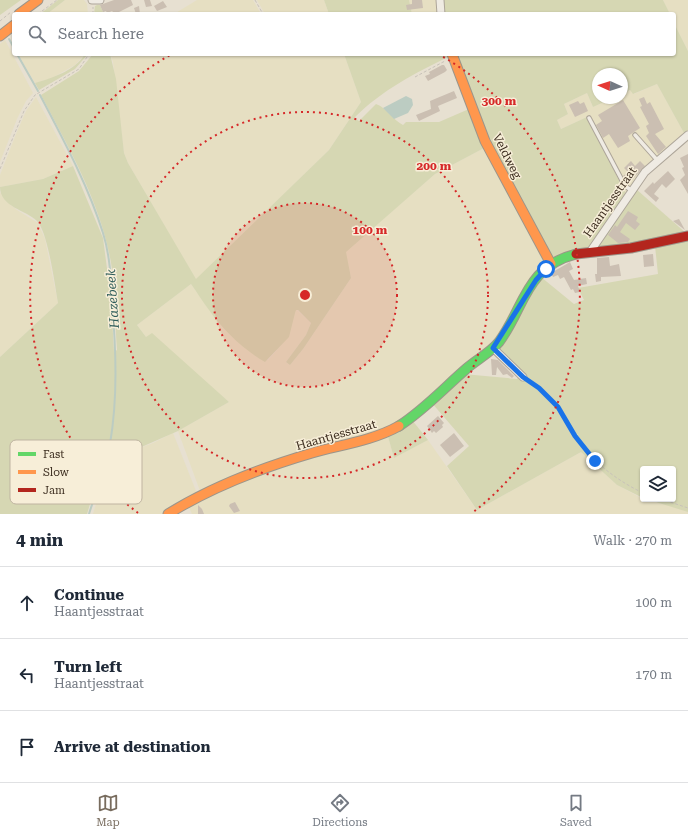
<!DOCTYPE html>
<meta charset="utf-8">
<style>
:root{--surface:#fff;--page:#f2f2f3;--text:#1f2937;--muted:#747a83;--line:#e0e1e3;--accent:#786c5e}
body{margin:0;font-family:"Roboto Serif",serif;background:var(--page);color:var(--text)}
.controls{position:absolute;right:12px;bottom:12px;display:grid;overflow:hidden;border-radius:4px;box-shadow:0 1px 3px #0004}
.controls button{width:36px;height:36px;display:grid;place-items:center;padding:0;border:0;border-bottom:1px solid var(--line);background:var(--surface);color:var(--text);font:20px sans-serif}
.compass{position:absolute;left:592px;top:68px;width:36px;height:36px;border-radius:50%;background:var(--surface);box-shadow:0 1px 3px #0004;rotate:273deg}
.stop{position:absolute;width:12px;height:12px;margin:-9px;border:3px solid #1a73e8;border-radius:50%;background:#fff}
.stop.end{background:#1a73e8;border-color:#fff;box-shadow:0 1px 4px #0008}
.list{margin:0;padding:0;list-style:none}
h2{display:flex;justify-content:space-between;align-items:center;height:52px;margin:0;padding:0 16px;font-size:17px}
h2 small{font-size:13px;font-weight:400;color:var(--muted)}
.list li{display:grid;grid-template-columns:26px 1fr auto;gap:12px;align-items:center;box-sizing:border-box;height:72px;padding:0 16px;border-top:1px solid var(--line)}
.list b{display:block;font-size:15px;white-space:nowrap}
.list p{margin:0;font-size:13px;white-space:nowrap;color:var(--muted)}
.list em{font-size:13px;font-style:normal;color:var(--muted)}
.icon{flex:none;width:22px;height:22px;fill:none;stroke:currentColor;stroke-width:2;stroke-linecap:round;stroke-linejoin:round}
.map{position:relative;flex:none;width:688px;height:514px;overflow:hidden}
.search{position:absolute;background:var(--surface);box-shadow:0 1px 3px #0004;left:12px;right:12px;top:12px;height:44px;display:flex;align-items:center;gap:10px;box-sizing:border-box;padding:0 14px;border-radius:4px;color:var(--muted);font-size:15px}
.sheet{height:268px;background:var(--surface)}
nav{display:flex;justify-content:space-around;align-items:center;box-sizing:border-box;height:56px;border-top:1px solid var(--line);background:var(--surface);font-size:11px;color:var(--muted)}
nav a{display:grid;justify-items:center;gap:2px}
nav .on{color:var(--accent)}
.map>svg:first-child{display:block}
.farmland{fill:#e6dfc2}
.green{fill:#d6d7b3}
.water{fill:#bcccc2}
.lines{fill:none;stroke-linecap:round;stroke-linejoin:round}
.stream{stroke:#bcccc2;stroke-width:2}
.building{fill:#cbbfb2}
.lane-casing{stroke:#ada599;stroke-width:5.5}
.street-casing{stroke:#ada599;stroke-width:9}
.fast-casing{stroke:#9c958a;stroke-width:11}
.slow-casing{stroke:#9c958a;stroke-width:11}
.jam-casing{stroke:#9c958a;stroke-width:11}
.path{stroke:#c8c2b9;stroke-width:1;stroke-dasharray:3 2;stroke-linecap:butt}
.lane{stroke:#efebe3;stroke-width:3.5}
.street{stroke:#efebe3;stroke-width:7}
.fast{stroke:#63d668;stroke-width:9}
.slow{stroke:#ff974d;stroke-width:9}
.jam{stroke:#b3261e;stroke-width:9}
.route{stroke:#1a73e8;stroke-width:5}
.ring{fill:none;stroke:#d62828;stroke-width:2;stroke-dasharray:2 4}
.labels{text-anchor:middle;stroke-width:3;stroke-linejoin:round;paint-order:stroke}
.street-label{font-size:12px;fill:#3d2e20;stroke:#f7eed8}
.water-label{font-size:13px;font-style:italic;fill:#2f5d5a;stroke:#f7eed8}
.key{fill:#f7eed8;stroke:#bfb4a1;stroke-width:1}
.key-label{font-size:11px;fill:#3d2e20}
.centre{fill:#d62828;stroke:#f7eed8;stroke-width:2}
.ring-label{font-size:12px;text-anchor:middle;font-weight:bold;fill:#d62828;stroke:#f7eed8;stroke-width:3;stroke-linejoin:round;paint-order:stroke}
</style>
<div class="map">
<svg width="688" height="514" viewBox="0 0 688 514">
<rect width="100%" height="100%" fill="#e7e0d1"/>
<g class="farmland">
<path d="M65,0H84L87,4L88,14H47Z"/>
<path d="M197,0H253L261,14H174Z"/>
<path d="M257,0H324L329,14H265Z"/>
<path d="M409,0H438L440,14H412Z"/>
<path d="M663,0H688V51L674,23V14H670Z"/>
<path d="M5,40L33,93L26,101L17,119L0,162V44Z"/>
<path d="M18,54H85L75,65L66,70L52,78L35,83Z"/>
<path d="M110,54H344L361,102L329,150L196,280L128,163L124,153L113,62Z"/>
<path d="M657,84L684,133L656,159L626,194L587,117L561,129L557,120L568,114L564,104L587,93L593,107L613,98H622V94L631,90L634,94Z"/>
<path d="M36,97L73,166L43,179L0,187V175L16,134L26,111Z"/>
<path d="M486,147L547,262L500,336L396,426L200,491L178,431L229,402L146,337L137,325L191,284L210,311L233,337L257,357L268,360L283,343L296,309L311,323L306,335L286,362L290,365L303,349L351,278L345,252L435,174Z"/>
<path d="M0,192L6,201L17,210L38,223L45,239L58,303L0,357Z"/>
<path d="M173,433L196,491L195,494L165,514H93L109,460L153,443Z"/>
<path d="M387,433L394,458L428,440L477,510L581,452L617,485L643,499L679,508L688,512V514H192L187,503L229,485Z"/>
</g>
<g class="green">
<path d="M0,0H21L0,15Z"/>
<path d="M58,0H65L47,14H40Z"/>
<path d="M324,0H409L412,14H329Z"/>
<path d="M442,0H663L670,14H443Z"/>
<path d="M97,5H100L103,12L106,14H94L95,6Z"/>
<path d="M674,23L688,51V130L684,133L657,84L633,94L630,90L622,94V74H598V98H613L593,107L587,93L564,104L568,114L557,120L561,129L587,117L626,194L595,241L588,247L554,260L496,160L453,54H674Z"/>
<path d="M85,54H88L75,69L39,90L35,83C52,78 75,71 85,54Z"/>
<path d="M93,54H110L116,79L124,153L128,163L196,279L329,150L361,102L344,54H449L450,56C415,73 382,90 354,118L359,121L376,104C387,108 393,120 403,125L406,122H439L469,109L486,147L435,174L346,252L351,278L303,349L290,365L286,362L306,335L311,323L298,310H296L295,313L289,337L265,362C244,350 223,330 209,310C202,301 197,292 191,284L137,325L146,337L152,333L229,402L178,431L114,459L109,460L105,454L87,514H0V357L58,303C55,286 48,232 37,221C26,210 0,207 0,187L43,179L73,166L103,238L111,299L114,352L117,350C115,323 115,295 112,269C103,207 70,150 41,95L79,71Z"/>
<path d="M636,189L687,234L668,240L596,247Z"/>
<path d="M688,237V512L646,499H673V469H643V498L617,485L581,452L477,510L447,466L469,446L431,402L463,374L517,379L521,373L496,348L541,277L574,304L584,300L578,288L658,274L655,246Z"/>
<path d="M412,420L428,440L394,458L387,433Z"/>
</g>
<path class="water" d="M406,96L412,99L413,105L408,113L394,119L383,108Z"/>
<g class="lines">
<g class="stream">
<path d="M9,39L14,48"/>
<path d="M17,54L38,91"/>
<path d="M40,95C63,139 88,185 103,233C110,255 111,279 112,302C116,349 118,397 110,444C106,468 96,491 89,514"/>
</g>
</g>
<g class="building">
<path d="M114,0H131L133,5L115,14L112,11L107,13L106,11L103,12L100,5Z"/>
<path d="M144,0H150L152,6L146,7Z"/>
<path d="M412,0H422L423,8L407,10L406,5L412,4Z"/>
<path d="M163,1L167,7L157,11L154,6Z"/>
<path d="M139,6L140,14H136L134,8Z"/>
<path d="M442,65H444L447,70L445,72L428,81L425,76L430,74L429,72Z"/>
<path d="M454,91L457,98L438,106L440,111L419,121L416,115L431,109L430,101Z"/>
<path d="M644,97L647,104L650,102L664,129L655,134L666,147L658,154L646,136L649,133L646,126L649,124L640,107L642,106L639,99Z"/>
<path d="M623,100L640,128L628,136L630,141L618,148L609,134L603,138L596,125L602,121L598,115Z"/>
<path d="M578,101L580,104L584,102L588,111L575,117L569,105Z"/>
<path d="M688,154V194L680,180L685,175L682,168L684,167L680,158Z"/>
<path d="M631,161L635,166L640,161L645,166L628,184L623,176L628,172L624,168Z"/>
<path d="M668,171L675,179L666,188L662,184L654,194L659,198L656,202L644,191L653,182L654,184Z"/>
<path d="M628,211L638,217L636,221L640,224L635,230L626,223L620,232L630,239L628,242L618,243L608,235L615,225L617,227Z"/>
<path d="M679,219L685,230L673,221Z"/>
<path d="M653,254L654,266L644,267L643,255Z"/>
<path d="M609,257L610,266L619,264L621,276L601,277V281L596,282L595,274H597V258Z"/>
<path d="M570,262L573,269L569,271L574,280L586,278L587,284L578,286L580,292L575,293L573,289L571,290L564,277L560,279L558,275L553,277L551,273Z"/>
<path d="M491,359L498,360L514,376L512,378L507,374L503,375L497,367L496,375H492Z"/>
<path d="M438,416L444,423L442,425L443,427L436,433L434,431L432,433L427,426Z"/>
<path d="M454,433L464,446L450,457L440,445Z"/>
<path d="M235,502L240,511L234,513L229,506L230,504Z"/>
<path d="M198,505L202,509L204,514H198Z"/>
</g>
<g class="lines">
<defs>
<g id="lane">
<path d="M589,118L625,186L631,190"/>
<path d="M635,135L658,161"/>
</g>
<g id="street">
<path d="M92,0H100"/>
<path d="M440,0L441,14"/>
<path d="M590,252L645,172L688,135"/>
<path d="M493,348L523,377"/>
</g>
<path id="fast" d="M399,426C424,410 444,388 466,369C476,360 490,353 499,342C525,307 525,267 576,254"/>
<g id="slow">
<path d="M19,14L38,0"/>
<path d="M0,36L14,25"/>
<path d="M452,54L485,141L551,264"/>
<path d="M168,514C213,486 261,468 312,453C340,445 372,441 399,426"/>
</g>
<path id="jam" d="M576,254L631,248L688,236"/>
</defs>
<use href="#lane" class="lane-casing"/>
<use href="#street" class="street-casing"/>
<use href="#fast" class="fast-casing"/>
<use href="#slow" class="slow-casing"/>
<use href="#jam" class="jam-casing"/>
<g class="path">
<path d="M255,0L263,14"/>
<path d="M38,14L57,0"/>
<path d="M93,14V7"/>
<path d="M0,21L11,12"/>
<path d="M415,77L445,61"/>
<path d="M0,169L24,111L35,95L79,69L89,54"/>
<path d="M528,381C539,388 551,397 558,407C565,416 569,427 575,437C593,462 616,480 643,493"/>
<path d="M661,499L688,508"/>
</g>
<use href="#lane" class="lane"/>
<use href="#street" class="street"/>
<use href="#fast" class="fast"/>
<use href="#slow" class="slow"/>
<use href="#jam" class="jam"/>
</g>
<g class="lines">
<path class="route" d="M546,269L536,280L493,348L523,377L539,388L558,407L575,436L595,461"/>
</g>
<circle cx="305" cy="295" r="92" fill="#d62828" fill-opacity=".12"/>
<g class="ring">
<circle cx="305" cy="295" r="92"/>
<circle cx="305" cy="295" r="183"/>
<path d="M138 513A275 275 0 0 1 172 54M438 54A275 275 0 0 1 472 513"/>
</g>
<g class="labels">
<g class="street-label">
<text transform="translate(507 156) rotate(63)" y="4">Veldweg</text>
<text transform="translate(610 202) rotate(-55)" y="4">Haantjesstraat</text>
<text transform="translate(336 435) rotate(-16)" y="4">Haantjesstraat</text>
</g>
<g class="water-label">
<text transform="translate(112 299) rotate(-94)" y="5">Hazebeek</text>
</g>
</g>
<rect x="10" y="440" width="132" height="64" rx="6" class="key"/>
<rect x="18" y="452" width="18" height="4" fill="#63d668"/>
<rect x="18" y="470" width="18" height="4" fill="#ff974d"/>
<rect x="18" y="488" width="18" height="4" fill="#b3261e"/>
<g class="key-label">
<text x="43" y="458">Fast</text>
<text x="43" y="476">Slow</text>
<text x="43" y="494">Jam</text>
</g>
<circle cx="305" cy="295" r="6" class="centre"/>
<g class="ring-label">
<text x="499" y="105">300 m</text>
<text x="434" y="170">200 m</text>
<text x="370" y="234">100 m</text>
</g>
</svg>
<div class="controls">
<button><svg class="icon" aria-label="layers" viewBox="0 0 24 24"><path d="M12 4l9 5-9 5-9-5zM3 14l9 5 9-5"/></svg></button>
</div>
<svg class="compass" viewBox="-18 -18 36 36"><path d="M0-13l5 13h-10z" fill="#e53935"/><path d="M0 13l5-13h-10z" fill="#747a83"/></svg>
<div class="stop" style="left:546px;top:269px"></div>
<div class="stop end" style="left:595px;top:461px"></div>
<div class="search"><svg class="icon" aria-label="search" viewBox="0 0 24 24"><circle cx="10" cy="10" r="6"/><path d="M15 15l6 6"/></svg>Search here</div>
</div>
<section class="sheet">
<h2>4 min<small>Walk · 270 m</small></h2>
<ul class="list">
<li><svg class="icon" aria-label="ahead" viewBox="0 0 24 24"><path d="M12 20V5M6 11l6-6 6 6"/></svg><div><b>Continue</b><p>Haantjesstraat</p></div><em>100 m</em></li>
<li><svg class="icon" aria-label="left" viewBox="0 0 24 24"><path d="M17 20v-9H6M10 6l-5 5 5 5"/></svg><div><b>Turn left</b><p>Haantjesstraat</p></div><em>170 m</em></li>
<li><svg class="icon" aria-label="arrive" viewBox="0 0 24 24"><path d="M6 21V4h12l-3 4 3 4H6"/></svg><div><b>Arrive at destination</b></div></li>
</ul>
</section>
<nav>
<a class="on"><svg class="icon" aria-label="map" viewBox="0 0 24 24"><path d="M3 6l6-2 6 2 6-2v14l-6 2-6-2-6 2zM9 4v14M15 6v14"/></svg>Map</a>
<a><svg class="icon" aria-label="directions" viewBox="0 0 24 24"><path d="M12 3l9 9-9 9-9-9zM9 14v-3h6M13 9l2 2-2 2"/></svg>Directions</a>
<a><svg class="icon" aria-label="saved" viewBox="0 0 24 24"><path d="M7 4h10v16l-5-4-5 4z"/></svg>Saved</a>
</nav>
